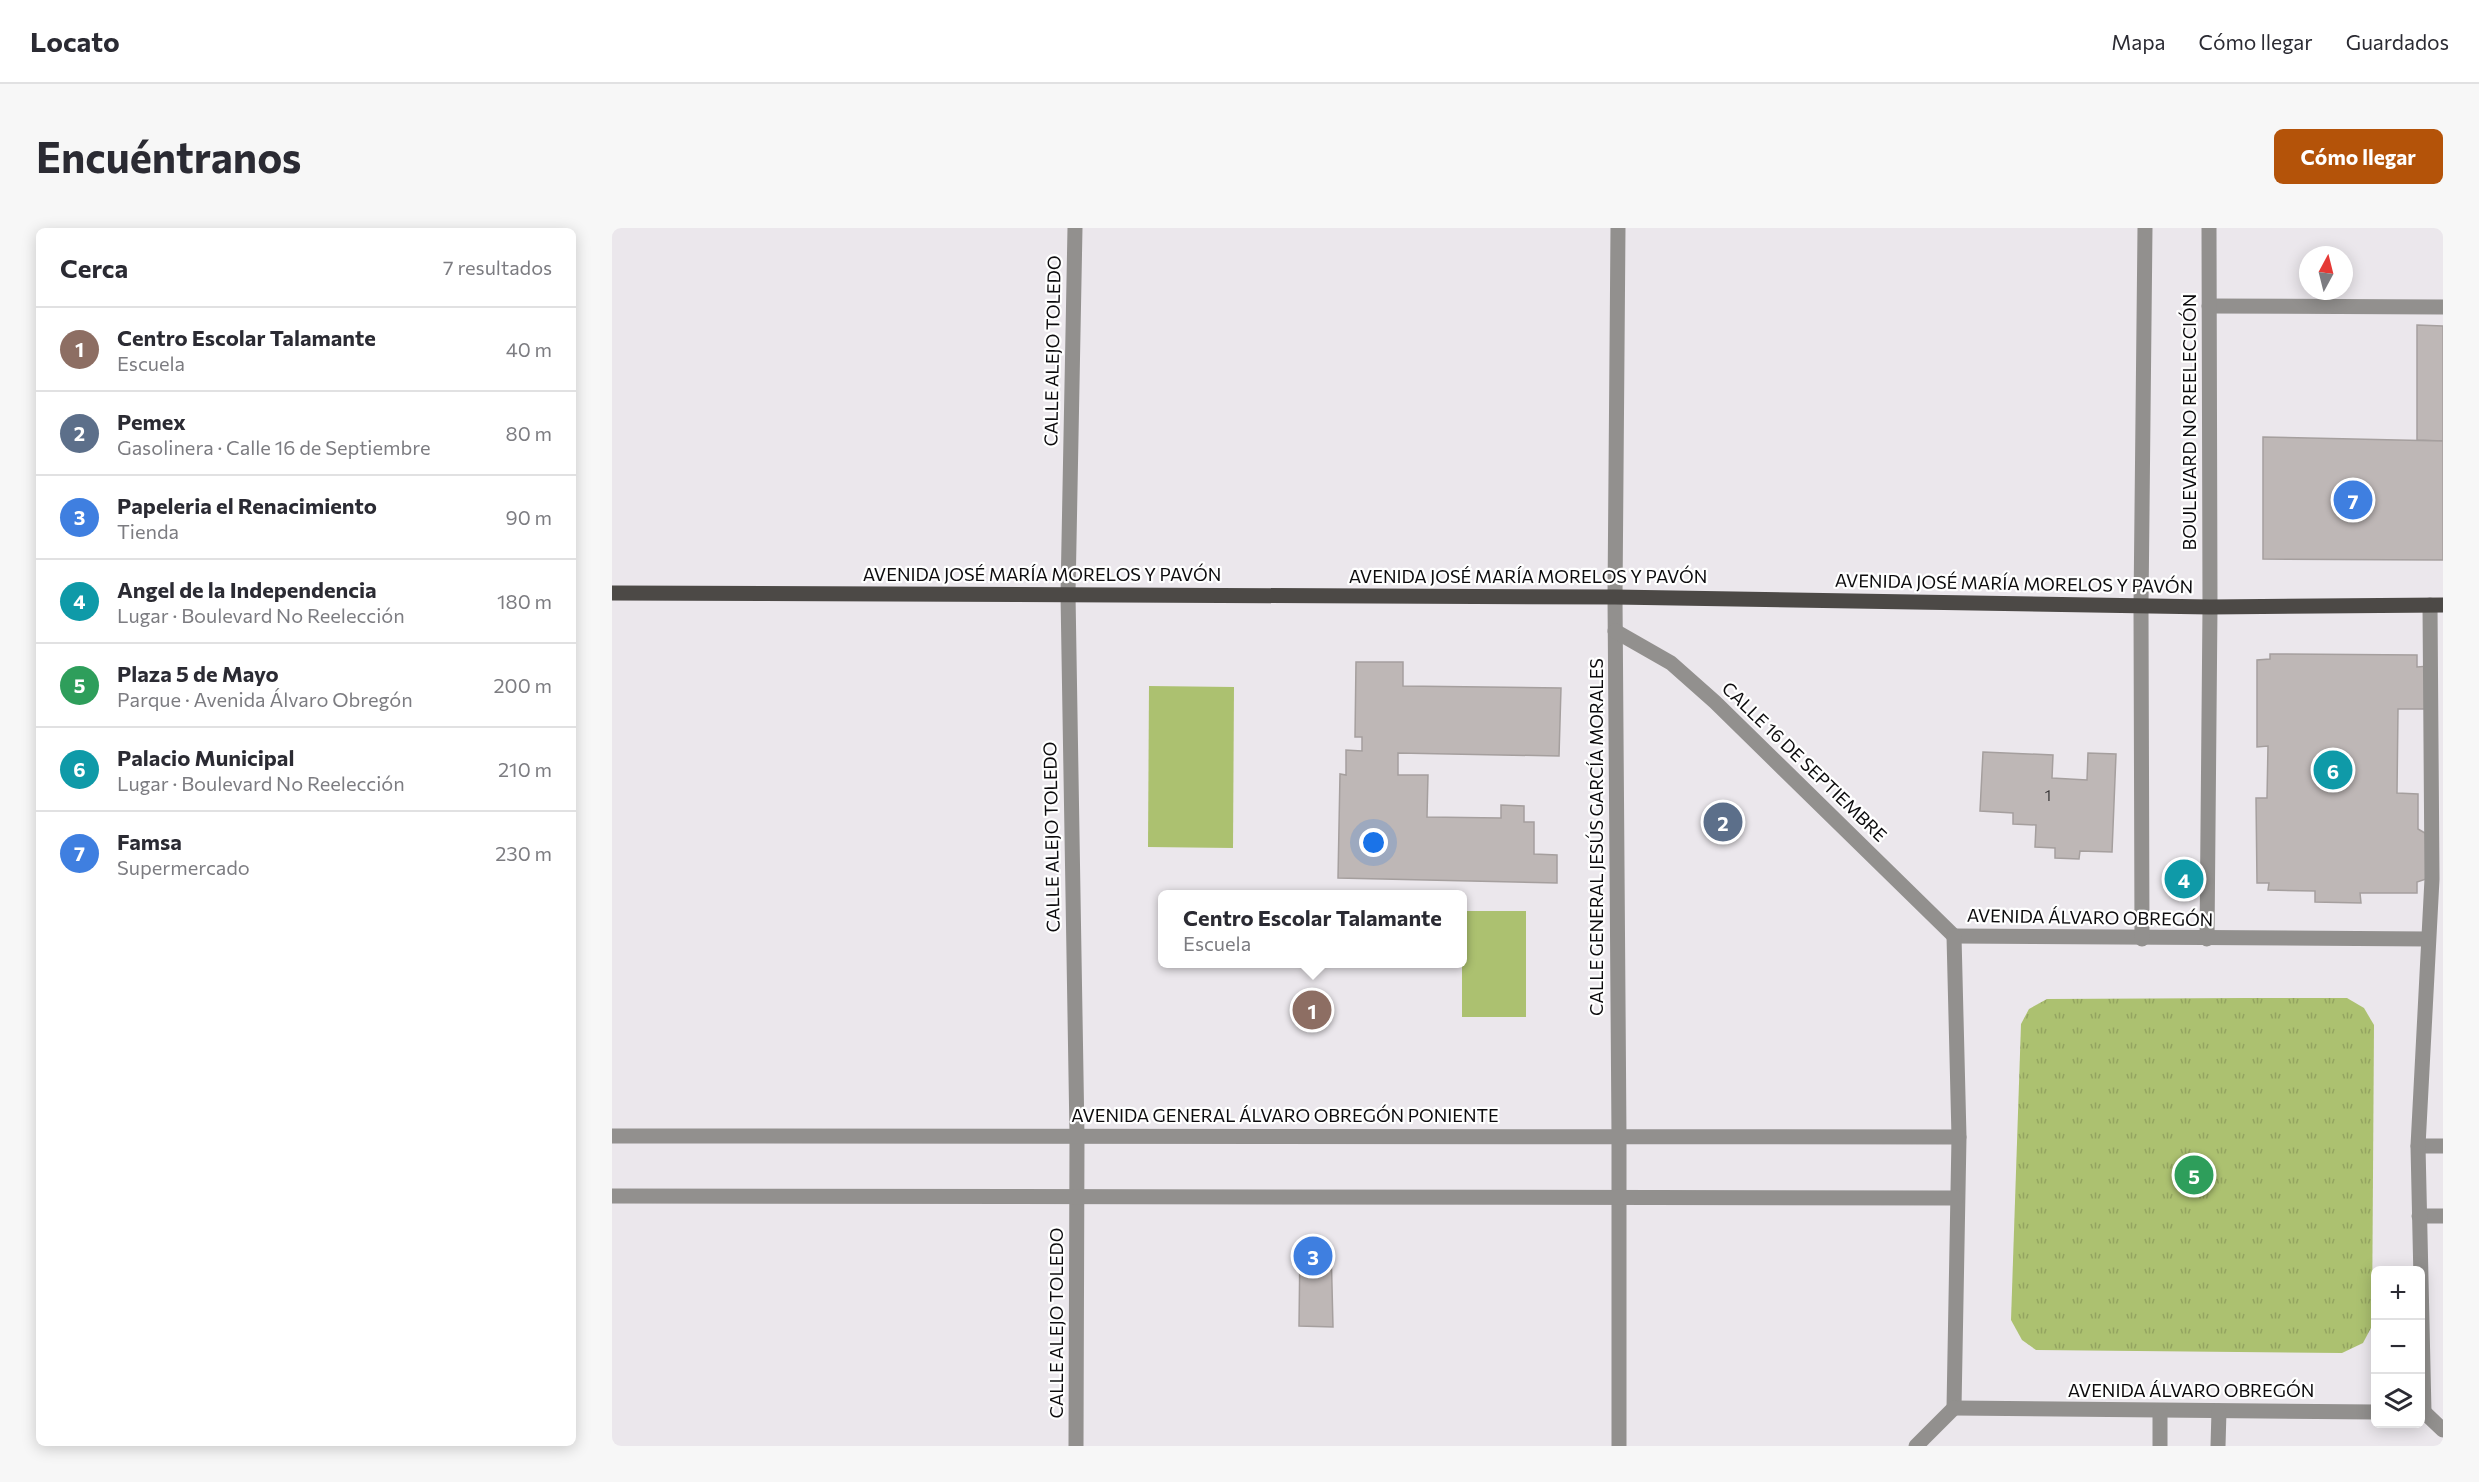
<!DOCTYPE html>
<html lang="es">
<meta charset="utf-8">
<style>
:root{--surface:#fff;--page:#f7f7f7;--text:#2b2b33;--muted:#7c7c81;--line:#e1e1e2;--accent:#b45309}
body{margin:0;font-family:Commissioner,sans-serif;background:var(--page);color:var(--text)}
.controls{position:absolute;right:18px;bottom:18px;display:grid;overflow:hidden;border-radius:9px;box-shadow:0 3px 15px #0003}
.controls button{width:54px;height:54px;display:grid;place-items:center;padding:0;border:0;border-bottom:2px solid var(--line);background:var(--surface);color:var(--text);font:30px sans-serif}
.compass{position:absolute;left:1687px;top:18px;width:54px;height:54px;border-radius:50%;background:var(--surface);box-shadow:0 3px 15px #0003;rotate:7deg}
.you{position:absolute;left:762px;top:615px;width:21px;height:21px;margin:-15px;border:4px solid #fff;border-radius:50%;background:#1a73e8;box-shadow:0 0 0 9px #1a73e833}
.badge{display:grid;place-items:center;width:39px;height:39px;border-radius:50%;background:var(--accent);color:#fff;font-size:20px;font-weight:700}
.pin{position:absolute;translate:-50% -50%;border:3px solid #fff;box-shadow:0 2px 6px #0006}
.popup{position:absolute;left:546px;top:662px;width:309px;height:78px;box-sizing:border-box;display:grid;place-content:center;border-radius:9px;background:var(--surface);filter:drop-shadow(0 2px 4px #0005);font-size:20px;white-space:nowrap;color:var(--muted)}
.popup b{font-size:22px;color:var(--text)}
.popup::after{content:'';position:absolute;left:50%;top:100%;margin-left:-12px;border:12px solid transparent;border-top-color:var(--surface)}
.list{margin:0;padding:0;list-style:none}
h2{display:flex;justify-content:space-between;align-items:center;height:78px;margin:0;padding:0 24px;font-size:26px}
h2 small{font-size:20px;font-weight:400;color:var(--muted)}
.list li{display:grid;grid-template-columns:39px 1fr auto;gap:18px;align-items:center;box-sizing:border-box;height:84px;padding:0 24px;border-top:2px solid var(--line)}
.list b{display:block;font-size:22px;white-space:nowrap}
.list p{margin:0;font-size:20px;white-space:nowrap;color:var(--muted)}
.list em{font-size:20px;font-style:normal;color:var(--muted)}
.icon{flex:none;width:33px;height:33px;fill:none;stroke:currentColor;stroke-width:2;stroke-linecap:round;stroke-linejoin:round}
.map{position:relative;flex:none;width:1831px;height:1218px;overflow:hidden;border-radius:9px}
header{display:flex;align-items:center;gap:36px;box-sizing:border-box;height:84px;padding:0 30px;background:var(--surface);border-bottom:2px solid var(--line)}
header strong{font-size:28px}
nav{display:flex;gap:33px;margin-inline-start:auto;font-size:21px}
.intro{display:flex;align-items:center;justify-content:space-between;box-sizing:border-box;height:144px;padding:0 36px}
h1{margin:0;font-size:42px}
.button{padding:15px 27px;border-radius:9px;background:var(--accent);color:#fff;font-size:21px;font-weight:700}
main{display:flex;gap:36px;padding:0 36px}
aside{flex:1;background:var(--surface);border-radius:9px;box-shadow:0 3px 15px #0003}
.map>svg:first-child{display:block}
.park{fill:url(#park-tufts)}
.pitch{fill:#acc170}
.building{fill:#beb7b6;stroke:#a59f9e;stroke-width:1.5}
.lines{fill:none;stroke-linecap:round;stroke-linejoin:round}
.minor{stroke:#92908e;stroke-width:15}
.major{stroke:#4c4946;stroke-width:15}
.labels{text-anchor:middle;stroke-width:4.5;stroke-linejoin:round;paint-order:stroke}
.number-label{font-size:15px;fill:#383637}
.street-label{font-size:18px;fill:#0c0b0d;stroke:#fff}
</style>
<header>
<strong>Locato</strong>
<nav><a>Mapa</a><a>Cómo llegar</a><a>Guardados</a></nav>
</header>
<div class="intro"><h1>Encuéntranos</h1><a class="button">Cómo llegar</a></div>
<main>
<aside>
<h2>Cerca<small>7 resultados</small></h2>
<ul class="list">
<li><span class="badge" style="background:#8d6e63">1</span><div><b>Centro Escolar Talamante</b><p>Escuela</p></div><em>40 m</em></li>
<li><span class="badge" style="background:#5c6f8a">2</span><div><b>Pemex</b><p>Gasolinera · Calle 16 de Septiembre</p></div><em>80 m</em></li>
<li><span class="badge" style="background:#3f7fe0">3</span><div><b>Papeleria el Renacimiento</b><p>Tienda</p></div><em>90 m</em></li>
<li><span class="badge" style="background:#0f9aa8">4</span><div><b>Angel de la Independencia</b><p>Lugar · Boulevard No Reelección</p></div><em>180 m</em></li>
<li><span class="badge" style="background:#2e9e5b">5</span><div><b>Plaza 5 de Mayo</b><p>Parque · Avenida Álvaro Obregón</p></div><em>200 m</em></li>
<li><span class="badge" style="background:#0f9aa8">6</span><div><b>Palacio Municipal</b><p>Lugar · Boulevard No Reelección</p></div><em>210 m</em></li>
<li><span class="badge" style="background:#3f7fe0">7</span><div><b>Famsa</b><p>Supermercado</p></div><em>230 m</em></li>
</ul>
</aside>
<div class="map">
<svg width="1831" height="1218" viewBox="0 0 1831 1218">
<defs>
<pattern id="park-tufts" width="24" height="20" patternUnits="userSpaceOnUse" patternTransform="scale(1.5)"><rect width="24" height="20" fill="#acc170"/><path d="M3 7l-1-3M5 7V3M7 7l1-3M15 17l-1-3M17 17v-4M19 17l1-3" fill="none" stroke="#93a460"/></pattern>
</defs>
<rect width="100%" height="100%" fill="#ebe7ec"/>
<path class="park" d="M1633,770H1735L1752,780L1762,797L1760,1098L1751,1115L1730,1125L1424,1122L1410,1112L1399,1092L1409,796L1417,781L1435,771Z"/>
<g class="pitch">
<path d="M537,458L622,459L621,620L536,619Z"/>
<rect x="850" y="683" width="64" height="106"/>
</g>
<g class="building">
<path d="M1805,97L1831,98V213L1805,212Z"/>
<path d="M1651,209L1831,213V332L1651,331Z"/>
<path d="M1658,426L1805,427V439L1817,438V481H1786L1785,565L1806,566V601L1818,608L1817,650L1805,654V665H1748L1749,675L1703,674V663L1656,662L1657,655H1645L1644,570H1655L1656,518L1645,519V432L1658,431Z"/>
<path d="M744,434H791V458L949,460L947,528L786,525V547H816L815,589L889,590V577L912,578V594H922V626L945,627V655L726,650L728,546L734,547V522L750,523V509H743Z"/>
<path d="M1371,524L1441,527L1440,550L1475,552L1476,525L1504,526L1500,624L1468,623L1467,631L1443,630V620L1423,619L1424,597L1401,596V585L1368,583Z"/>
<path d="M688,1017L719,1018L721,1099L687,1098Z"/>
</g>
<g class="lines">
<g class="minor">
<path d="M463,0L456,366L465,907L464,1218"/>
<path d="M1006,0L1003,369L1007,908V1218"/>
<path d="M1597,78L1831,79"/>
<path d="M1003,403L1059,435L1103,474L1342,708"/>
<path d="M1342,708L1816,711"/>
<path d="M1342,708L1347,909L1342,1180"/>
<path d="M1530,711L1529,378L1533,0"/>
<path d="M1595,711L1598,379L1597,0"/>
<path d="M0,908L1347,909"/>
<path d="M1806,918H1831"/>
<path d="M0,968L1344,970"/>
<path d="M1807,988H1831"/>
<path d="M1342,1180L1764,1184"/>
<path d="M1812,1184L1806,918L1820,651L1818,377"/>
<path d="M1812,1184L1831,1202"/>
<path d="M1304,1218L1342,1180"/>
<path d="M1548,1218V1183"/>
<path d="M1606,1218L1607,1183"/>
</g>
<path class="major" d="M0,365L1003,369L1598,379L1831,377"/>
</g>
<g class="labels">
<g class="number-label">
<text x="1436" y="573">1</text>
</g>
<g class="street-label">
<text transform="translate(441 123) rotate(-89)" y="6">CALLE ALEJO TOLEDO</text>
<text transform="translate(1578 194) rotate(-90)" y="6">BOULEVARD NO REELECCIÓN</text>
<text x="430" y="353">AVENIDA JOSÉ MARÍA MORELOS Y PAVÓN</text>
<text x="916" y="355">AVENIDA JOSÉ MARÍA MORELOS Y PAVÓN</text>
<text transform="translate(1402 356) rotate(1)" y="6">AVENIDA JOSÉ MARÍA MORELOS Y PAVÓN</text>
<text transform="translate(1192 534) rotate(44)" y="6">CALLE 16 DE SEPTIEMBRE</text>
<text transform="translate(440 609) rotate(-91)" y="6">CALLE ALEJO TOLEDO</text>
<text transform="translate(985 609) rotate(-90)" y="6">CALLE GENERAL JESÚS GARCÍA MORALES</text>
<text transform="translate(1478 690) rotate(1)" y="6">AVENIDA ÁLVARO OBREGÓN</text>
<text x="673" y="894">AVENIDA GENERAL ÁLVARO OBREGÓN PONIENTE</text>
<text transform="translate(445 1095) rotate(-90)" y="6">CALLE ALEJO TOLEDO</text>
<text x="1579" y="1169">AVENIDA ÁLVARO OBREGÓN</text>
</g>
</g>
</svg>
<div class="controls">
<button>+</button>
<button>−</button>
<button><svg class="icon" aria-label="layers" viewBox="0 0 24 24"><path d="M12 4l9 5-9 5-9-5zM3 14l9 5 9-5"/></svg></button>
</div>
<svg class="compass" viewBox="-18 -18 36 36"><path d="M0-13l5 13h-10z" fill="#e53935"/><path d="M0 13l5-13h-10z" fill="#7c7c81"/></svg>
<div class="you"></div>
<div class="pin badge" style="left:700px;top:782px;background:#8d6e63">1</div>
<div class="popup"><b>Centro Escolar Talamante</b>Escuela</div>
<div class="pin badge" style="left:1111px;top:594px;background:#5c6f8a">2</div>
<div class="pin badge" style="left:701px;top:1028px;background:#3f7fe0">3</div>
<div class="pin badge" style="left:1572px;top:651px;background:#0f9aa8">4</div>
<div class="pin badge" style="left:1582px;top:947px;background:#2e9e5b">5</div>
<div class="pin badge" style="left:1721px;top:542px;background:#0f9aa8">6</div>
<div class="pin badge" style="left:1741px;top:272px;background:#3f7fe0">7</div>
</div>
</main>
